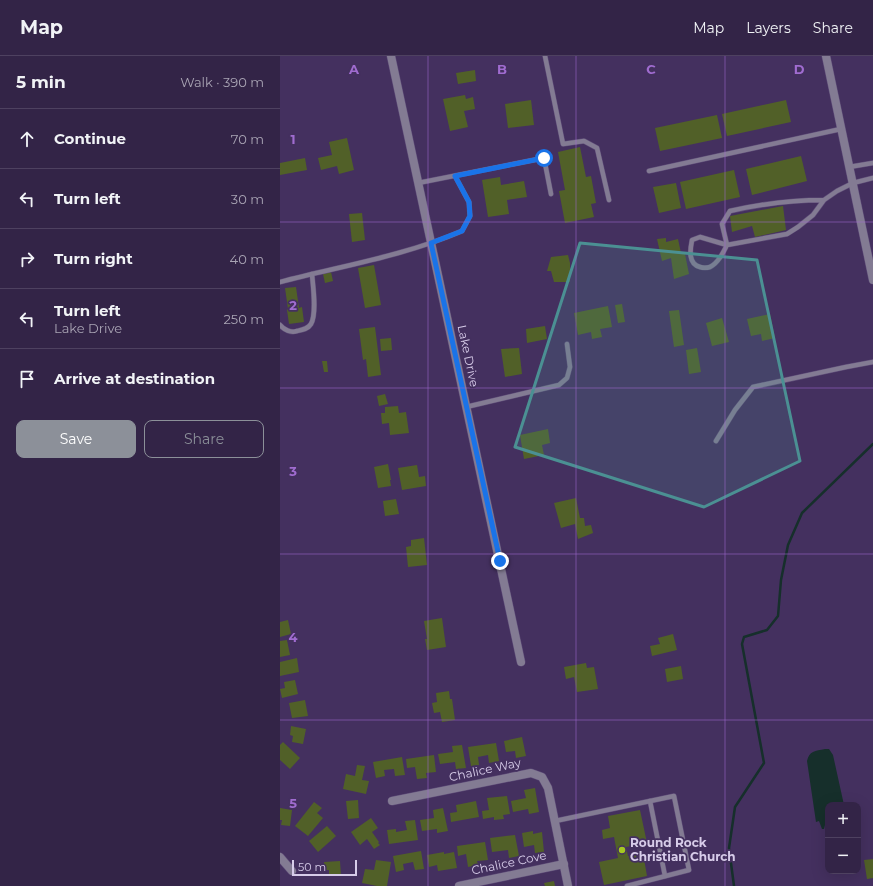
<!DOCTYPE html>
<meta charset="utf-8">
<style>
:root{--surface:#332447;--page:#3b2c4e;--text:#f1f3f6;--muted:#a9a4b4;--line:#4e4160;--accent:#8c9099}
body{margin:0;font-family:Montserrat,sans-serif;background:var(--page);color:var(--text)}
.controls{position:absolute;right:12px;bottom:12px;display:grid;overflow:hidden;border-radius:8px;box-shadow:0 4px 16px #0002}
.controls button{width:36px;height:36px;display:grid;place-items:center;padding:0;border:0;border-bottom:1px solid var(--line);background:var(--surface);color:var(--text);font:20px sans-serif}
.scale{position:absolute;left:12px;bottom:10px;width:65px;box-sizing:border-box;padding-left:4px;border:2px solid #d7cce9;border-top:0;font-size:11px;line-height:14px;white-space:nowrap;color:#d7cce9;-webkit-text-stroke:3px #44305f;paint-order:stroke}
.stop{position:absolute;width:12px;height:12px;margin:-9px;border:3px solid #1a73e8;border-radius:50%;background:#fff}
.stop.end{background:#1a73e8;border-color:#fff;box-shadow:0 1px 4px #0008}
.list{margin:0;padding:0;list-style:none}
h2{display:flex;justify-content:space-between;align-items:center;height:52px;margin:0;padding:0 16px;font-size:17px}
h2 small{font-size:13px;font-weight:400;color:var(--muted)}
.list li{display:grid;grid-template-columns:26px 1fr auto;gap:12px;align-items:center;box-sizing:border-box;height:60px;padding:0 16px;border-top:1px solid var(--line)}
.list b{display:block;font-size:15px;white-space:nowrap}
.list p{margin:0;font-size:13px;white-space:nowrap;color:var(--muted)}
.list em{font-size:13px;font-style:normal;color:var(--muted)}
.actions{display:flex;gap:8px;padding:12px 16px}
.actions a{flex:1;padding:9px 0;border:1px solid var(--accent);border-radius:8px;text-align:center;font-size:14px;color:var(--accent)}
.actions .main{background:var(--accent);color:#fff}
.icon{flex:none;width:22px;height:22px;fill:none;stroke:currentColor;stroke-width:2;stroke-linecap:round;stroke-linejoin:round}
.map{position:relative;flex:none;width:593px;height:830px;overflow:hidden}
header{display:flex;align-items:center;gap:24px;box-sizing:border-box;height:56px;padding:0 20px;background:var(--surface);border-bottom:1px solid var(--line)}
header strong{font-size:19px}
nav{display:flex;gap:22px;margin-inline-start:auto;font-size:14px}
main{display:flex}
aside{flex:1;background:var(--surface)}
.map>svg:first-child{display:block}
.water{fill:#162f2b}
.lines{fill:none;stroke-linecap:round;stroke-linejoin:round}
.stream{stroke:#162f2b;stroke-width:2.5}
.building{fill:#516028}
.lane-casing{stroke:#5e4c78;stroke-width:5.5}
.street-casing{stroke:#5e4c78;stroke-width:9}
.lane{stroke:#837b93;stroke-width:4.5}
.street{stroke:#837b93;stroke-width:8}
.route{stroke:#1a73e8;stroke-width:5}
.marked{fill:#4b9093;fill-opacity:0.2;stroke:#4b9093;stroke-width:3;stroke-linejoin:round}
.grid{fill:none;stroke:#a06cd0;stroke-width:1;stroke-opacity:0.55}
.poi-dot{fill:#a5c822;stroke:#44305f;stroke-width:1.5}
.labels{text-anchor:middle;stroke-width:3.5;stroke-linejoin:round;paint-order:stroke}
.street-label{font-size:12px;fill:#d7cce9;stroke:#44305f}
.poi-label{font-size:12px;font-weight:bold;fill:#d7cce9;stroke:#44305f;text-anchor:start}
.grid-label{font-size:13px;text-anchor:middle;font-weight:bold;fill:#a06cd0;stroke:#44305f;stroke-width:3.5;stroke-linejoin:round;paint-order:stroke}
</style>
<header>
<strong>Map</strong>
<nav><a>Map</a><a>Layers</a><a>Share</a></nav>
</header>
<main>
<aside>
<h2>5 min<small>Walk · 390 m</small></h2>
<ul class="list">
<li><svg class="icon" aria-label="ahead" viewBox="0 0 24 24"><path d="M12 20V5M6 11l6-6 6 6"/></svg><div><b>Continue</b></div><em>70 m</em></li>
<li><svg class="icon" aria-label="left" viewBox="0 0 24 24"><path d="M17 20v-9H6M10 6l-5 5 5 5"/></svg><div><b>Turn left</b></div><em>30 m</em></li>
<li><svg class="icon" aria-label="right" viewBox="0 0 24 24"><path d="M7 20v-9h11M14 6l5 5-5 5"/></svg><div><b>Turn right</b></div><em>40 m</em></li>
<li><svg class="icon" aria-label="left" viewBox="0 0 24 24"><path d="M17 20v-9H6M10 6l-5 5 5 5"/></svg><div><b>Turn left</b><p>Lake Drive</p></div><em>250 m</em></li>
<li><svg class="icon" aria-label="arrive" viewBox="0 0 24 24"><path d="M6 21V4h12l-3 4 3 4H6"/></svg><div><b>Arrive at destination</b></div></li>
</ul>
<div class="actions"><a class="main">Save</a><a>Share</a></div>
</aside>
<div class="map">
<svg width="593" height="830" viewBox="0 0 593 830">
<rect width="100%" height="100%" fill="#44305f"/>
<path class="water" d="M545,693H549L553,699L564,749H548V768L545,769L544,773H542L539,765L536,766L527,705C529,695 535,695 545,693Z"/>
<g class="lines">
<path class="stream" d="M454,830L449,792L455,751L484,707L462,588L464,581L487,574L498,560L501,524L508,489L522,457L593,388"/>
</g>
<g class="building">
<path d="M195,14L196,25L178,28L176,17Z"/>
<path d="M185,39L186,43L193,41L195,53L184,55L188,71L170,75L163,43Z"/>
<path d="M251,44L254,69L228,72L225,48Z"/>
<path d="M506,44L511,66L447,80L442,58Z"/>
<path d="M437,59L442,82L380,95L375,72Z"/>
<path d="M67,82L74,114L59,118L57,110L41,114L38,102L52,99L49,86Z"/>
<path d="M300,91L306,121L311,120L316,147L311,148L314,161L285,167L279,135L285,134L278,96Z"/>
<path d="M521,100L527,125L472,139L466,113Z"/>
<path d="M25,102L27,114L0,119V107Z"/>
<path d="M454,114L460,141L406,153L400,126Z"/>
<path d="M220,121L221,129L244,125L247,141L227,144L229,158L208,161L202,124Z"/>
<path d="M396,127L401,152L379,157L373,131Z"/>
<path d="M503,150L506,174L475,181L472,170L452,176L450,160Z"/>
<path d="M82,157L85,184L72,186L69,158Z"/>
<path d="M386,182V186L398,183L401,197L405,198L409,218L394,223L391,202L382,205L377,183Z"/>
<path d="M288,199L290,207V226H274L271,215H267L271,201Z"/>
<path d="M94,209L101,249L85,252L78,212Z"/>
<path d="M51,216L53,225L45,227L43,218Z"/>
<path d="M16,231L19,252L22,251L24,266L9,268L7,254L8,253L5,232Z"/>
<path d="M342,248L345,266L338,267L335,249Z"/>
<path d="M328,250L332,271L320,273L322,281L312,283L311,276L298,279L294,257Z"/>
<path d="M399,254L404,289L394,291L389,255Z"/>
<path d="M490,258L495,282L482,285L481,278L471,280L467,263Z"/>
<path d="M442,262L449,286L432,290L426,267Z"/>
<path d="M265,270L267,283L247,287L246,273Z"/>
<path d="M95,271L101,319L88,321L86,303L83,304L79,273Z"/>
<path d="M111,282L112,294L101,295L100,283Z"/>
<path d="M239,292L242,318L225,321L221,293Z"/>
<path d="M417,292L421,316L409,318L406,294Z"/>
<path d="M42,305H47L48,316H44Z"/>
<path d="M105,338L108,348L99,350L97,340Z"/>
<path d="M118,350L119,357L126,356L129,377L110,379L109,367L102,368L101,357H105V351Z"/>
<path d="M268,373L270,387L262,389L264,399L244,403L240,379Z"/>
<path d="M108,408L111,424H110L111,430L98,432L94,411Z"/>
<path d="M137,409L139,421L145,420L146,430L122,434L118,412Z"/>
<path d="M296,442L300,462H304L305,470L311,469L313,477L298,483L295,468L281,472L274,447Z"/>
<path d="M116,443L119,458L105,460L103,445Z"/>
<path d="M144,482L147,509L128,511L126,491L131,490V484Z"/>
<path d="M162,562L166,591L147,594L145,583H147L144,565Z"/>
<path d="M8,564L11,578L0,581V566Z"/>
<path d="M393,578L397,594L372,600L370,590L380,588L378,582Z"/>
<path d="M7,584L10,599L0,601V585Z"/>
<path d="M17,602L19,616L0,620V606Z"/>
<path d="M306,607L307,612L314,611L318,633L297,636L294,621L286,623L284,611Z"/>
<path d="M401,610L403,623L387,626L385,613Z"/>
<path d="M15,624L18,638L2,642L0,633L5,632L4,626Z"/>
<path d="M169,635L170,643H172L175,664L162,666L160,656L154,657L152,647L157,646L156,637Z"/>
<path d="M25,644L28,660L12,662L9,647Z"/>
<path d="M11,670L26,673L23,688L12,686L13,680L10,679Z"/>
<path d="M242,681L246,700L236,702L235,695L226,696L224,685Z"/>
<path d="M3,686L20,702L10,713L0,704V689Z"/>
<path d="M216,687L219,705L209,707L208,699L198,701L199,709L191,710L188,691Z"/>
<path d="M182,689L186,712L176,713L175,706L160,708L158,698L173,696L172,690Z"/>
<path d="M154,699L156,716L146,717L147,722L137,723L135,711L127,712L126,703Z"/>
<path d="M122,701L125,719L115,720L114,713L104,714L105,720L96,722L93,706Z"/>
<path d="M77,709L85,710L82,724L89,725L86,738L63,733L66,718L75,720Z"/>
<path d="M255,732L259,756L249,758L248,753L233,756L231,745L246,742L244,734Z"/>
<path d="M227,740L230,758L223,759L224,763L214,764V761L203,763L202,755L209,754L207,742Z"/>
<path d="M78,744L79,762L68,763L66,745Z"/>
<path d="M196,745L199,761L171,766L170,757L177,756L176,749Z"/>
<path d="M34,746L42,752L37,757L43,762L28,780L15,770Z"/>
<path d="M0,752L12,754L10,770L1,769L2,764H0Z"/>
<path d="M163,752L168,775L157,777V773L142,775L140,764L154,762L153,754Z"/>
<path d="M360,754L367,787L346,791L348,800L363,797L367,820L324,829L319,806L338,802L334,781L323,783L322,774L330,772L328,760Z"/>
<path d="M91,762L98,772L92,776L99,786L98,787L100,789L94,793L87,783L80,789L71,776Z"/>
<path d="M135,764L138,784L109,788L107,774L116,773V776L127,774L125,765Z"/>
<path d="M47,770L56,780L38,796L29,785Z"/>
<path d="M253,775V778L262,776L264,796L255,797L254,789L244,791L242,777Z"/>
<path d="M235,779L239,800L229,802L228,794L212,796L210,782Z"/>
<path d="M205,786L208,804L197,805L198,809L188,811L186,798L178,800L177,790Z"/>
<path d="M141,795L144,813L135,814L133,806L123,808L124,814L116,816L113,800Z"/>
<path d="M164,796V798L174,796L177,812L158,815L157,809L149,811L147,799Z"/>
<path d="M593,803V822L587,823L584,804Z"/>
<path d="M96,804L111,806L107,830H97L82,827L85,813L94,814Z"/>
<path d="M60,805L61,820H49V814H45L44,806Z"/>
<path d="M274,825L275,830H265L264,827Z"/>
</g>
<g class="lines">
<defs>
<g id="lane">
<path d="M265,0L283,88L304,85L317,92L329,144"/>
<path d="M569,111L593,107"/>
<path d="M369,115L561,73"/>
<path d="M138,127L264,102L271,138"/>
<path d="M544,144C511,144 481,148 450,155L442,168L447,189L420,181L412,184C410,194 408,208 420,211C423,212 427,212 430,211C438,207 443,197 447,189L507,178L518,171L533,159L544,144L557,135L573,127L593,122"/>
<path d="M0,226C61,210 124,200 182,175L190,160L189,146L175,120"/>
<path d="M0,269C4,274 11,277 17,275C22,274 28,273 31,268C37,257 33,231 32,218"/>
<path d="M186,351L279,329L287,322L290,311L287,288"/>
<path d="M436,385L455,354L473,331L566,311L593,306"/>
<path d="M370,745L385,820"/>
<path d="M275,765L394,740L409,814L347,830"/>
</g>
<g id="street">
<path d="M111,0L241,606"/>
<path d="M546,0L593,224"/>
<path d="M112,745L251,717L262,721L268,732L288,830"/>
<path d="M0,801L12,815"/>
<path d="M179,830L284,808"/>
</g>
</defs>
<use href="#lane" class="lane-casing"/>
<use href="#street" class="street-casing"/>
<use href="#lane" class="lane"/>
<use href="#street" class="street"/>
</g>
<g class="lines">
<path class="route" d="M220,505L151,187L182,175L190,160L189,146L175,120L264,102"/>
</g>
<path class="marked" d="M300,187L477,204L520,405L424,451L235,391Z"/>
<path class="grid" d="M148,0V830M296,0V830M445,0V830M0,166H593M0,332H593M0,498H593M0,664H593"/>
<circle class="poi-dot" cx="342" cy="794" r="4"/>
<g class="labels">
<g class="street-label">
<text transform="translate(188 300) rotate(78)" y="4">Lake Drive</text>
<text transform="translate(205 714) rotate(-12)" y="4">Chalice Way</text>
<text transform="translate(229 807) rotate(-12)" y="4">Chalice Cove</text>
</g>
<g class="poi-label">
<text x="350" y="791">Round Rock<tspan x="350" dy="14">Christian Church</tspan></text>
</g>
</g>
<g class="grid-label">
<text x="74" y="18">A</text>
<text x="222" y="18">B</text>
<text x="371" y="18">C</text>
<text x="519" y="18">D</text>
<text x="13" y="88">1</text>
<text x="13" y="254">2</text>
<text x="13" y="420">3</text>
<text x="13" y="586">4</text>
<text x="13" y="752">5</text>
</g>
</svg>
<div class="controls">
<button>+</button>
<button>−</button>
</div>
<div class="scale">50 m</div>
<div class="stop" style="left:264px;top:102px"></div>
<div class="stop end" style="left:220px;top:505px"></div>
</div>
</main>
